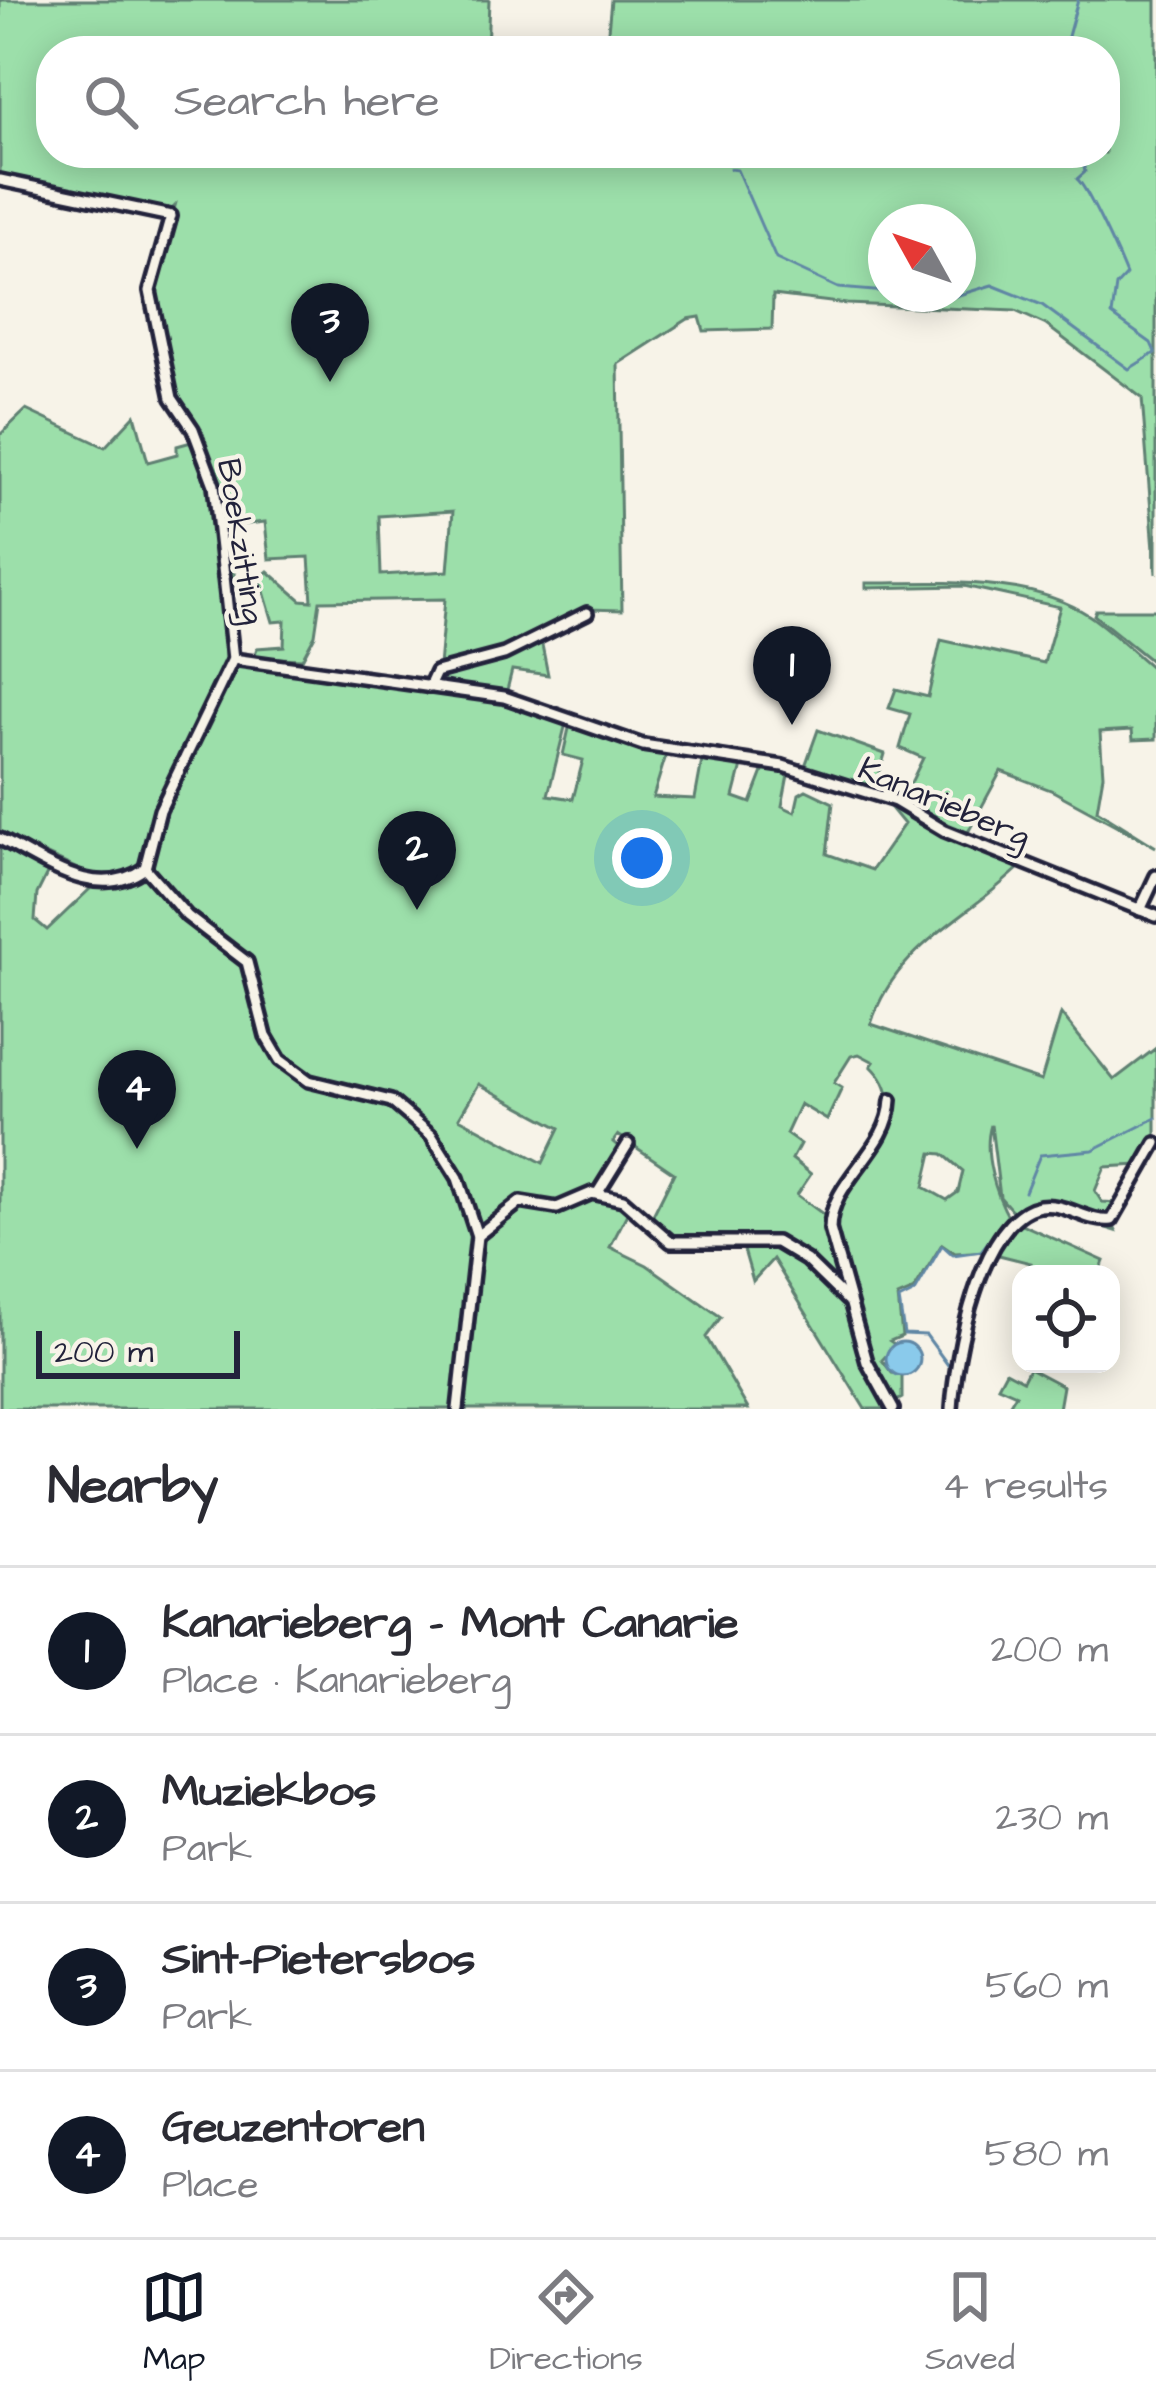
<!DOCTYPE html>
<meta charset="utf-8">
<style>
:root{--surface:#fff;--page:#f2f2f3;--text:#2b2b33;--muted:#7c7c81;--line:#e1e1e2;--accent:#111827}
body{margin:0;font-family:"Architects Daughter",sans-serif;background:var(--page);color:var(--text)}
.controls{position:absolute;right:36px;bottom:36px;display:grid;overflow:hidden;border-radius:24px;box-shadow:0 6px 30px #0003}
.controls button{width:108px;height:108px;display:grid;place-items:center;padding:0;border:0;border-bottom:3px solid var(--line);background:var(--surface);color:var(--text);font:60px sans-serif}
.compass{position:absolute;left:868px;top:204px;width:108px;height:108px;border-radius:50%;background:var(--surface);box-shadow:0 6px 30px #0003;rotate:310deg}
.scale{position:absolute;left:36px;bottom:30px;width:204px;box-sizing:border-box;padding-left:12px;border:6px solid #22223b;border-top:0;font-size:33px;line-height:42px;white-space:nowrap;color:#22223b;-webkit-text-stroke:9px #f7f3e8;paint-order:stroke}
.you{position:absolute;left:642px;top:858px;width:42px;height:42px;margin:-30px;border:9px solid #fff;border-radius:50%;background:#1a73e8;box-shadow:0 0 0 18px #1a73e833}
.badge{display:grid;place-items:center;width:78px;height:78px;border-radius:50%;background:var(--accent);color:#fff;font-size:39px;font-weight:700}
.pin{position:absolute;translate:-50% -99px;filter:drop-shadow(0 3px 6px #0008)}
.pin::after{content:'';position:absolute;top:63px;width:42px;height:36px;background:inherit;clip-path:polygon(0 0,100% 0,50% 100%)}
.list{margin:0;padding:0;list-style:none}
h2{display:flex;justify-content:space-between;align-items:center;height:156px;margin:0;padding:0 48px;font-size:51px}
h2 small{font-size:39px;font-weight:400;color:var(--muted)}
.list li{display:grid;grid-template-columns:78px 1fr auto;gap:36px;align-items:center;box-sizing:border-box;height:168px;padding:0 48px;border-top:3px solid var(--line)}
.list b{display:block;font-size:45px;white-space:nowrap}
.list p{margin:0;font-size:39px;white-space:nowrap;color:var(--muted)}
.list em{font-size:39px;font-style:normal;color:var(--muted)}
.icon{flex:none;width:66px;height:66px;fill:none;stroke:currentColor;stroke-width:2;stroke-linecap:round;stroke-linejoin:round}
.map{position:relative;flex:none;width:1156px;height:1409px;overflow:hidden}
.search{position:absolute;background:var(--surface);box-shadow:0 6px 30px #0003;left:36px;right:36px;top:36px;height:132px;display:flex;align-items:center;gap:30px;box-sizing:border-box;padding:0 42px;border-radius:48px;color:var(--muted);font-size:45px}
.sheet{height:828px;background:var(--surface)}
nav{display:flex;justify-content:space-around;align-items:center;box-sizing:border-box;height:168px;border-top:3px solid var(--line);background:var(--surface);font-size:33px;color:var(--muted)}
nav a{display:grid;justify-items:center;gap:6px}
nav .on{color:var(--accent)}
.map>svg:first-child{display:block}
.green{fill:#9cdfaa;stroke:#5f8072;stroke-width:3;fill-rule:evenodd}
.water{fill:#8acaeb;stroke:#6087a5;stroke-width:3}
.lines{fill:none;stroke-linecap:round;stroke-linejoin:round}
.stream{stroke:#6087a5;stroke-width:3}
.minor-casing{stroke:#22223b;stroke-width:18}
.minor{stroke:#f7f3e8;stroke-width:9}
.labels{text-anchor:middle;stroke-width:9;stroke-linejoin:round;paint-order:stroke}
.street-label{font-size:33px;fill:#22223b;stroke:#f7f3e8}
</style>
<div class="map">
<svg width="1156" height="1409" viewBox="0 0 1156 1409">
<rect width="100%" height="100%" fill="#f7f3e8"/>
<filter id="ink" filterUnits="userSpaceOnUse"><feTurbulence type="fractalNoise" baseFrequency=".00833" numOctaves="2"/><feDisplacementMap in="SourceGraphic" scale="24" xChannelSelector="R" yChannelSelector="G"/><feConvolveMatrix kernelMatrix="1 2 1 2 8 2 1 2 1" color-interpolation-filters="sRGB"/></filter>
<g filter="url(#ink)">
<g class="green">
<path d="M0,0H489L487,51H51V153H1105V51H606L611,0H1156V574L1142,398L1046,325L1015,311L847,304L773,295L772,329L704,331L700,317L688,319L618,364L622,610L587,609L514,646L439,666L445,599L320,601L315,635L302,659L254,657L257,648L284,646L285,621L273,622L260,578L268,571L301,600L312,601L309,557L269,559L265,522L230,526L236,584L223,585L225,661L528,705L566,723L548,795L573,799L583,760L563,755L570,724L667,752L653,797L695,799L703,755L743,762L734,797L751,803L766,764L789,770L782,806L795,812L799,794L806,790L833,803L827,854L872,870L904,824L890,807L893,803L1022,865C966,920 896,945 871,1024L1041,1081L1061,1014L1114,1080L1156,1048V1139L1139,1165L1105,1167L1095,1191L1102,1202L1121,1203L1113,1214C1078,1222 1050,1189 1015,1214L1000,1197L991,1125C982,1154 996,1195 1010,1220L987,1251L955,1253L942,1244L914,1290L898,1297L902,1336L890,1341L896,1345L882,1360L892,1373L902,1374V1398L882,1409H865L773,1259L753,1281L744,1250L729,1245H789L671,1240L651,1219L674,1173L618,1135L613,1142L622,1150L589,1196L631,1206L610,1247L647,1265L721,1317L706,1337L748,1409H0V843L50,868L37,894L35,920L47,930L93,886L86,873L0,833V435L26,410L105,447L135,415L148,462L177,454V446L195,441L175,396L152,293L175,206L169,212L0,178ZM886,222H958V294H886ZM453,511L448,571L381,575L379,516ZM859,1054L874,1062L871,1066C928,1120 828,1174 832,1230C836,1273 864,1316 869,1353C847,1312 833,1264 827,1217L797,1195L811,1174L792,1159L800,1144L786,1134L800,1104L827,1120L842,1088L834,1083L851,1056ZM479,1084L560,1128L543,1163L459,1118ZM932,1153L943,1154L963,1171L958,1192L947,1200L924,1187Z"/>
<path d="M866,583C936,583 1029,575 1090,616C1113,632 1134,653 1156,671V739L1133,740L1132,730L1100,732L1103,775L1097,810L1156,847L1051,790L1001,771L966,836L902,801L923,758L900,748L910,714L889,708L896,689L928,697L941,640L1044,663L1060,607L964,586L866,588Z"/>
<path d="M1096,610H1156V665L1094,615Z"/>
<path d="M541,640L548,675L512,670L506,694L439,683L436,678Z"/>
<path d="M818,730L885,754L874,791L804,769Z"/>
<path d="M1045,1207L1113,1225L1116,1231L1046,1209L1017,1222L1104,1261L1099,1274H1028L1031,1263L991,1253L1017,1219Z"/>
<path d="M1029,1368L1063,1386L1059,1409H1007L1016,1394L998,1386L1006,1371L1023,1380Z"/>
</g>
<circle class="water" cx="903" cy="1359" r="17"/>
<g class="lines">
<g class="stream">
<path d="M1071,51L1067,40L1078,0"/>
<path d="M1081,153L1085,172L1077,179C1086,185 1118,255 1126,275L1116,286L1112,315L1151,343L1155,352"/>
<path d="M730,169L737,170L776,259L838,288L886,292"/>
<path d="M904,294L949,298L992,285L1042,305L1129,369L1155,353"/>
<path d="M1025,1192L1040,1155L1093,1150L1156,1118"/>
<path d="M1011,1214L1013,1212"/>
<path d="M953,1372L926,1335L904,1334L899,1300L915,1292L942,1245L953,1255L981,1251L1006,1219"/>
</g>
<defs>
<g id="minor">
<path d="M0,180L171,216L150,291L172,398L193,429L214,485L233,659L160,810L145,868"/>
<path d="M233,659L504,697L643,745L783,766L895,801L945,831L1156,916"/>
<path d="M429,687L436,672L504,654L587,613"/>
<path d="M0,839C44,861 97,903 145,868"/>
<path d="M145,868L187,916L247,962L266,1036L280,1060L309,1081L391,1101L431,1135L458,1178L477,1236L458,1409"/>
<path d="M1140,910L1156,876"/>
<path d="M891,1100C889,1151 830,1180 830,1229L867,1362L893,1409"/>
<path d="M597,1194L628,1144"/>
<path d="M477,1236L520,1202L557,1208L592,1193L623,1200L671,1242H776L806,1260L847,1300"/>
<path d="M952,1409C955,1357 980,1217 1040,1206C1066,1202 1087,1223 1112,1220L1156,1143"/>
</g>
</defs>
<use href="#minor" class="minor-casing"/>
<use href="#minor" class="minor"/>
</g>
</g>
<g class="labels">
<g class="street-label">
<text transform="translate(243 541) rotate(81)" y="12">Boekzitting</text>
<text transform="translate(945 801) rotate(23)" y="12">Kanarieberg</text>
</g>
</g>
</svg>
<div class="controls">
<button><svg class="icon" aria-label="locate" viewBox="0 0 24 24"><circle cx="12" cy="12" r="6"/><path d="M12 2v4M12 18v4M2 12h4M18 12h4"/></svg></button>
</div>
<svg class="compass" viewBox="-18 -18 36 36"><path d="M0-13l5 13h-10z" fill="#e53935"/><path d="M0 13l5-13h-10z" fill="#7c7c81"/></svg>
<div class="scale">200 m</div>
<div class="you"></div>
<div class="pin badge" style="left:792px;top:725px">1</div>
<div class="pin badge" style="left:417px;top:910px">2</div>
<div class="pin badge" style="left:330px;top:382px">3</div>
<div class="pin badge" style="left:137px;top:1149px">4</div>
<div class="search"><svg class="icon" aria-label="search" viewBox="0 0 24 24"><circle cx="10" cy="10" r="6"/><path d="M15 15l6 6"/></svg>Search here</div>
</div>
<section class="sheet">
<h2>Nearby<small>4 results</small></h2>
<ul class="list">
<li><span class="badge">1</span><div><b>Kanarieberg - Mont Canarie</b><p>Place · Kanarieberg</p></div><em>200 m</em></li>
<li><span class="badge">2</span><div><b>Muziekbos</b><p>Park</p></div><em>230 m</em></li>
<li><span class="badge">3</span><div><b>Sint-Pietersbos</b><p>Park</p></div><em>560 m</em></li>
<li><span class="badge">4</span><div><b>Geuzentoren</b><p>Place</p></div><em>580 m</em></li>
</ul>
</section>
<nav>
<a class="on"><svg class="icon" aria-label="map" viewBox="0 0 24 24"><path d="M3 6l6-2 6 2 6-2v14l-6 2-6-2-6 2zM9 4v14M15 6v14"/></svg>Map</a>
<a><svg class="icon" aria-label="directions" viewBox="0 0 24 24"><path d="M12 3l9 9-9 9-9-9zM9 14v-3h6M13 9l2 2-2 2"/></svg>Directions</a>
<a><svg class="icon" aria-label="saved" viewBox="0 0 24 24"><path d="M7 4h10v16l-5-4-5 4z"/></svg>Saved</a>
</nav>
